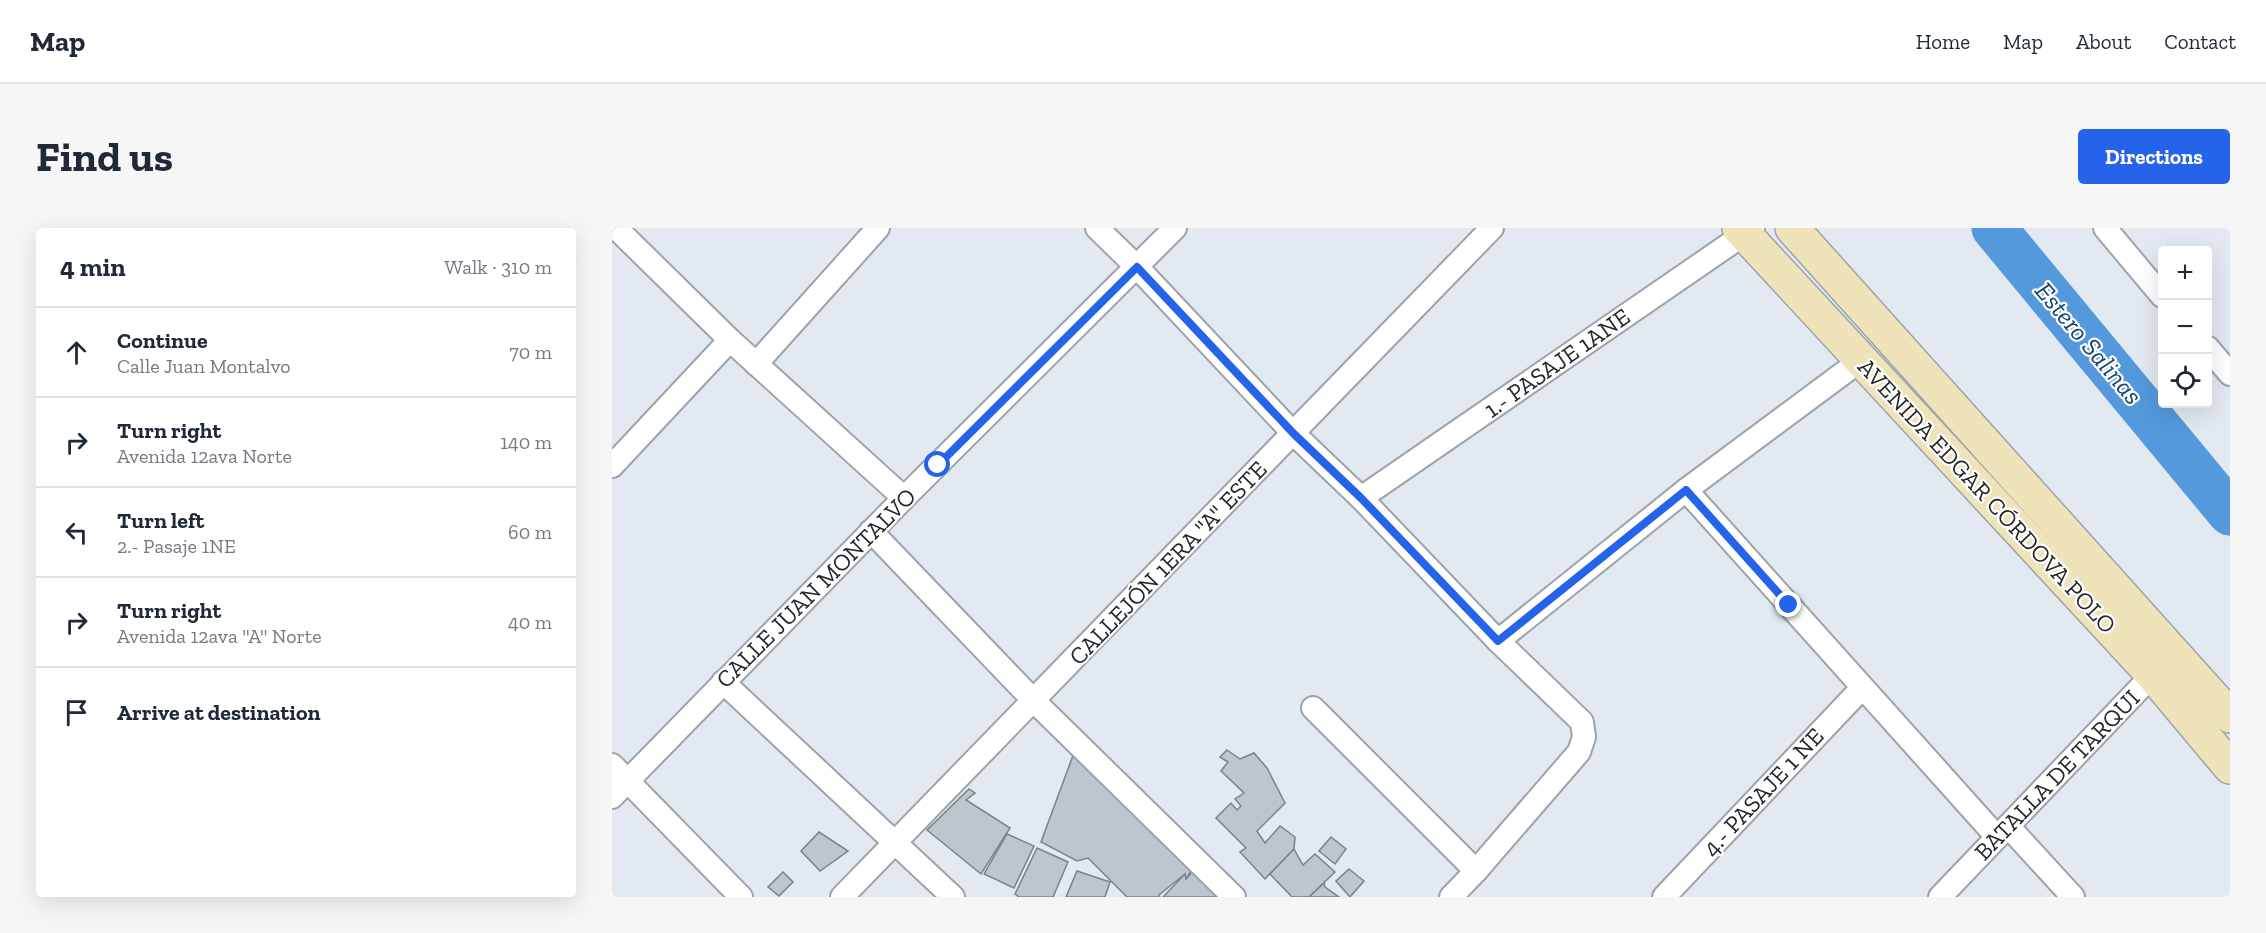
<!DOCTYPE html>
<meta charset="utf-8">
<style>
:root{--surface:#fff;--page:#f6f6f7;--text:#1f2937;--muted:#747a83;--line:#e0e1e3;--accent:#2563eb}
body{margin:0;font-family:"Zilla Slab",serif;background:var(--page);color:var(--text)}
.controls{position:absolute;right:18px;top:18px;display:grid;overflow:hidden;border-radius:6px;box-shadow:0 6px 24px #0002}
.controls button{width:54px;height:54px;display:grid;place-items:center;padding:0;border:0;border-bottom:2px solid var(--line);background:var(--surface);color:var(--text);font:30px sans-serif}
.stop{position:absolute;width:18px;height:18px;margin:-14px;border:4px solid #2563eb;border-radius:50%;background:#fff}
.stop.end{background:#2563eb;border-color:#fff;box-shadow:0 2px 6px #0008}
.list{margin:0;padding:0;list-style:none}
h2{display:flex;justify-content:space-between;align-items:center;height:78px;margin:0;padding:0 24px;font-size:26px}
h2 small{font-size:20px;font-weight:400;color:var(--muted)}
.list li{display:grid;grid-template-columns:39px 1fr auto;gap:18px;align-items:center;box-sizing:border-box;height:90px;padding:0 24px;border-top:2px solid var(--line)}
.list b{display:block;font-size:22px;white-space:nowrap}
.list p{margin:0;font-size:20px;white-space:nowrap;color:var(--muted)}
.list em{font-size:20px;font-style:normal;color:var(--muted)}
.icon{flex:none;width:33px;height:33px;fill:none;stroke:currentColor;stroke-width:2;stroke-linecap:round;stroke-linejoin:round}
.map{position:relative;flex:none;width:1618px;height:669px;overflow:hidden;border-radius:6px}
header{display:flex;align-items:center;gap:36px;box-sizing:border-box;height:84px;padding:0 30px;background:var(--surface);border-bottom:2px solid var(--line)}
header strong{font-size:28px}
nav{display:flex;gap:33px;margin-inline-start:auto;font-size:21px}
.intro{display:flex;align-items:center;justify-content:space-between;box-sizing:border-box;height:144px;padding:0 36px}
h1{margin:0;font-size:42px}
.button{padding:15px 27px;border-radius:6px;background:var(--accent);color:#fff;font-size:21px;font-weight:700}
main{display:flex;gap:36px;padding:0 36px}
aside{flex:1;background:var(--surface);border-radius:6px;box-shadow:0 6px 24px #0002}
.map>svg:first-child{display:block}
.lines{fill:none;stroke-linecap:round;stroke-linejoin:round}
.river{stroke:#5499dc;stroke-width:45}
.building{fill:#bec6cd;stroke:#7b8188;stroke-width:1.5}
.minor-casing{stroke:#9da3ab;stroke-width:26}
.secondary-casing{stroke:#9da3ab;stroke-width:36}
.minor{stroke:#fff;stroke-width:22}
.secondary{stroke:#eee3b9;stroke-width:33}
.route{stroke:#2563eb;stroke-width:8}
.labels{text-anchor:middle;stroke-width:4.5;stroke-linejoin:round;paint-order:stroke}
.street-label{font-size:24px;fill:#242729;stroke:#fff}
.water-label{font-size:26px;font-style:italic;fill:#144571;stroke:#fff}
</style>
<header>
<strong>Map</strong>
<nav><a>Home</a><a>Map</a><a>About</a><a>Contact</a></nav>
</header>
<div class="intro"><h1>Find us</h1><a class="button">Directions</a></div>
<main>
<aside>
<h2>4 min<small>Walk · 310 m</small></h2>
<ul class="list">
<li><svg class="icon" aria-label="ahead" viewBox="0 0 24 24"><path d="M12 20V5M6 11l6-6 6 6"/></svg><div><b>Continue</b><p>Calle Juan Montalvo</p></div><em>70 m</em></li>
<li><svg class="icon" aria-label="right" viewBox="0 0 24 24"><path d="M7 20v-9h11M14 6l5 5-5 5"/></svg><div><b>Turn right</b><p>Avenida 12ava Norte</p></div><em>140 m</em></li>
<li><svg class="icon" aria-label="left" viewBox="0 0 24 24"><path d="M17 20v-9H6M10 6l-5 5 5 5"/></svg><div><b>Turn left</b><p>2.- Pasaje 1NE</p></div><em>60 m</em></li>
<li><svg class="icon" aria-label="right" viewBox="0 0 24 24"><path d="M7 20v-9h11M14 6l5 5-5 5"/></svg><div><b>Turn right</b><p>Avenida 12ava &quot;A&quot; Norte</p></div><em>40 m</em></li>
<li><svg class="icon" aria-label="arrive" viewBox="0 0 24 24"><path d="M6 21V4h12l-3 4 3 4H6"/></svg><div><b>Arrive at destination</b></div></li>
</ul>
</aside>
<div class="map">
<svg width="1618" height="669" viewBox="0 0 1618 669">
<rect width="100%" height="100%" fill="#e2e9f1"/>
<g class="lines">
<path class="river" d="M1382,0L1618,285"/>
</g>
<g class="building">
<path d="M463,522L583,637L574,651L573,646L547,667L548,669H515L476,630L465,633L429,614Z"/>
<path d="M615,522L628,531L642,525L655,540L673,575L645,603L653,615L668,598L683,609L682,621L653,651L628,624L634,620L604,590L619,575L625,582L629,578L623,571L632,565L609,543L616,534L608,529Z"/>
<path d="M357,561L363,565L354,572L398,600L369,646L315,602Z"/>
<path d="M207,604L236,623L208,643L189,623Z"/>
<path d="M395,606L422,618L402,660L372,646Z"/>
<path d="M719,609L734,621L723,636L707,623Z"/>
<path d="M425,620L456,634L441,669H407L403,666Z"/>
<path d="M682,621L691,637L703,626L723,644L697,669H680L658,646Z"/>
<path d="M737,641L752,653L738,669L724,653Z"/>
<path d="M465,643L498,654L493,669H454Z"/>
<path d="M581,643L604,667L602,669H551L573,646L574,651Z"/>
<path d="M171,644L181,654L167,668L156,659Z"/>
<path d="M712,655L713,659L727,669H697Z"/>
</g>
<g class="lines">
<defs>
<g id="minor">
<path d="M4,0L118,112L292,270"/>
<path d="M485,0L525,39L682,206L749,270L886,413L970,494L972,509L967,524L864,643L839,669"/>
<path d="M1493,0L1550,68"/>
<path d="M1596,120L1618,146"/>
<path d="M144,136L266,0"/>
<path d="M0,238L118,112"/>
<path d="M1074,262L1385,609"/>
<path d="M749,270L1141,0"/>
<path d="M259,303L422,473L622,669"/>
<path d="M886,413L1074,262L1249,132"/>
<path d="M111,454L341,669"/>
<path d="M701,480L864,643"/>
<path d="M0,537L129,669"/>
<path d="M0,569L292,270L563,0"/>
<path d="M1396,598L1461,669"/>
<path d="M230,669L880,0"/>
<path d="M1052,669L1250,460"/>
<path d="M1328,669L1551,436"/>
</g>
<g id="secondary">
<path d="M1127,0L1540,446L1618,539"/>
<path d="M1180,0L1618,488"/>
</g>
</defs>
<use href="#minor" class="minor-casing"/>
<use href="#secondary" class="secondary-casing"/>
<use href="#minor" class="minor"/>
<use href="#secondary" class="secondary"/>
</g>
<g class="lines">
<path class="route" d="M326,237L525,39L682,206L749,270L886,413L1074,262L1177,377"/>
</g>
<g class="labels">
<g class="street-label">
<text transform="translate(945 135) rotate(-35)" y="8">1.- PASAJE 1ANE</text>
<text transform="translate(1375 268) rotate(47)" y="8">AVENIDA EDGAR CÓRDOVA POLO</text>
<text transform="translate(556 335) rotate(-46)" y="8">CALLEJÓN 1ERA "A" ESTE</text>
<text transform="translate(204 360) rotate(-45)" y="8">CALLE JUAN MONTALVO</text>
<text transform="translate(1445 547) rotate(-46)" y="8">BATALLA DE TARQUI</text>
<text transform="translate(1151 564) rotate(-47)" y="8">4.- PASAJE 1 NE</text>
</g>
<g class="water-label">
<text transform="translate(1477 115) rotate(50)" y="9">Estero Salinas</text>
</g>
</g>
</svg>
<div class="controls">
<button>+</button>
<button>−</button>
<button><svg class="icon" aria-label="locate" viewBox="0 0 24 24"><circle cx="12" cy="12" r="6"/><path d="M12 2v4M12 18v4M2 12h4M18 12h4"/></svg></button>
</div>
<div class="stop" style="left:326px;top:237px"></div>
<div class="stop end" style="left:1177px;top:377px"></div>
</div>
</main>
